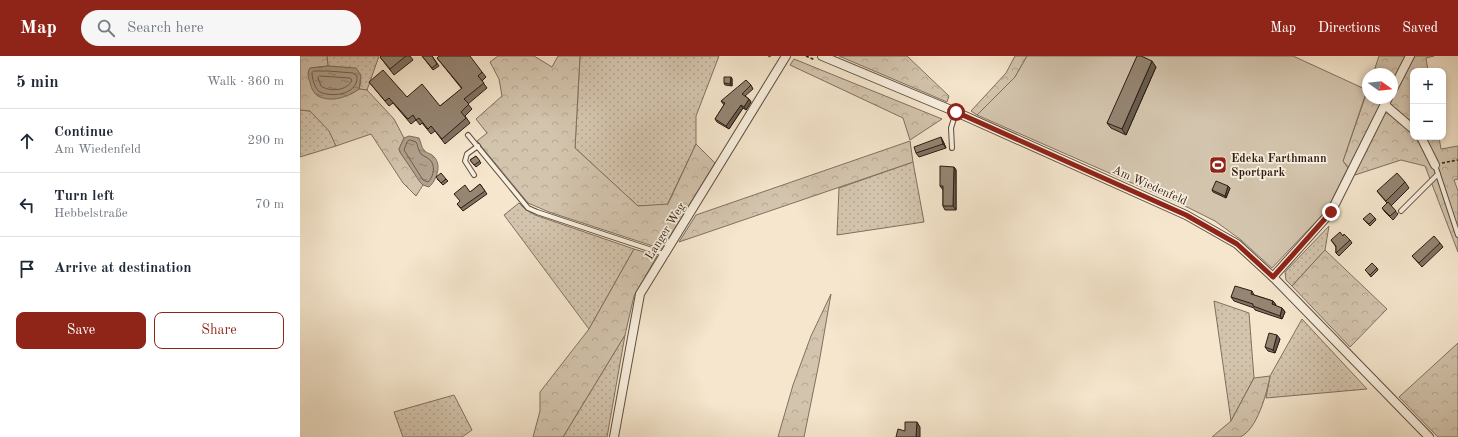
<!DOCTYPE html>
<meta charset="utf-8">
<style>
:root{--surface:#fff;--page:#f6f6f7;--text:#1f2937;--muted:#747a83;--line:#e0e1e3;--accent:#8f2418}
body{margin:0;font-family:"Old Standard TT",serif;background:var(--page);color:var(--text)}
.controls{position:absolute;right:12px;top:12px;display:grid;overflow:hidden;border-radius:8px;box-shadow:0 2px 6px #0003}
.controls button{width:36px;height:36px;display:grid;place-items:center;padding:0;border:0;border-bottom:1px solid var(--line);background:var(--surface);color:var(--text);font:20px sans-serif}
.compass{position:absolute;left:1062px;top:12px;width:36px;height:36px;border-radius:50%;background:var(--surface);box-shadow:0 2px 6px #0003;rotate:105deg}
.stop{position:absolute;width:12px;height:12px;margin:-9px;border:3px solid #8f2418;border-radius:50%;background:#fff}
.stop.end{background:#8f2418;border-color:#fff;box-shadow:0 1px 4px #0008}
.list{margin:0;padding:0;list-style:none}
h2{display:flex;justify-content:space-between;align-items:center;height:52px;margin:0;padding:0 16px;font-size:17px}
h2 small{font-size:13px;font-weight:400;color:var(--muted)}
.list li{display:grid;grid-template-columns:26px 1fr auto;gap:12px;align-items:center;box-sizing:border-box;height:64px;padding:0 16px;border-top:1px solid var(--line)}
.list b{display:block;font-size:15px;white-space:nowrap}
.list p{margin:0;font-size:13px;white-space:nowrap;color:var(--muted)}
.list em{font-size:13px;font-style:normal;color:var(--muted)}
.actions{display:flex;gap:8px;padding:12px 16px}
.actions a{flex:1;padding:9px 0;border:1px solid var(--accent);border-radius:8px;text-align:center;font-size:14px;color:var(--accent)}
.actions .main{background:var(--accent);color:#fff}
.icon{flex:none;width:22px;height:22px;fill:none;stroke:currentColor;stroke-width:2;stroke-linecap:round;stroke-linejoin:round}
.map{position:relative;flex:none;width:1158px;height:381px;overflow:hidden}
header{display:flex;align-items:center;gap:24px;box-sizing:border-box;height:56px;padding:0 20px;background:var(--accent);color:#fff}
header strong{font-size:19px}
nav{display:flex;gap:22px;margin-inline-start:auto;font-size:14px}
.search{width:280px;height:36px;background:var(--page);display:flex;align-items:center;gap:10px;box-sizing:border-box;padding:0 14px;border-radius:22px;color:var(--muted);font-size:15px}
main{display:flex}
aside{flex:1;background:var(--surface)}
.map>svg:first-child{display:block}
.grass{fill:url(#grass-dots);stroke:#807060}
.forest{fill:url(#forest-crowns);stroke:#807060}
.park{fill:#d3c4ad;stroke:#807060}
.water{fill:url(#water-ripples);stroke:#7c6c5c}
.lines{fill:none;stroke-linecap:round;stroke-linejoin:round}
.shore{stroke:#6f5e50;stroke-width:1}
.stream{stroke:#7c6c5c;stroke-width:2.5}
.lane-casing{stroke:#5f4e41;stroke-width:6}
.street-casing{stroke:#5f4e41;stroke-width:10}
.path{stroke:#2d1c12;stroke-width:1.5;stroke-dasharray:3 2;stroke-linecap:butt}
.lane{stroke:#f8efde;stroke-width:4}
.street{stroke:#f8efde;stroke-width:8}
.wall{fill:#807263;stroke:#2d1c12}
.shaded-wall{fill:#685d50;stroke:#2d1c12}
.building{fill:#958573;stroke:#2d1c12}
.route{stroke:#8f2418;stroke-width:5}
.labels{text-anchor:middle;stroke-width:3.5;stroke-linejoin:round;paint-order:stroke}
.poi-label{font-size:12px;font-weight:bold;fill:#2d1c12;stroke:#f8efde;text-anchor:start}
.street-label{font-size:12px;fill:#2d1c12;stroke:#f8efde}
</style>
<header>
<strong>Map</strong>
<div class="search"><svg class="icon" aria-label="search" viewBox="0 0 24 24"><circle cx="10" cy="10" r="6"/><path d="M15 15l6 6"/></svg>Search here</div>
<nav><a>Map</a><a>Directions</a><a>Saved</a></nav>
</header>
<main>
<aside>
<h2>5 min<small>Walk · 360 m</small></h2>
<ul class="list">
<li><svg class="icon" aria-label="ahead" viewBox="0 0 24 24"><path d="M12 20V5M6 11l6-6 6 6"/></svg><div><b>Continue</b><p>Am Wiedenfeld</p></div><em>290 m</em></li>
<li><svg class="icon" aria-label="left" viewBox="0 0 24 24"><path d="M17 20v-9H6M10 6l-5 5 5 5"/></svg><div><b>Turn left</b><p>Hebbelstraße</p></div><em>70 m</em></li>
<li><svg class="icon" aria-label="arrive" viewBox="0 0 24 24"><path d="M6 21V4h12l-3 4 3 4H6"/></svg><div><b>Arrive at destination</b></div></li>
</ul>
<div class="actions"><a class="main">Save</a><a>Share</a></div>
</aside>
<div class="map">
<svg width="1158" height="381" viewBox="0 0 1158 381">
<defs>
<pattern id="grass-dots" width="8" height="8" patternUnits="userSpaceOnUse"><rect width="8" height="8" fill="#d3c4ad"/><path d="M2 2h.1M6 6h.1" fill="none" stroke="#b5a894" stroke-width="1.8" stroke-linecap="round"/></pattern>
<pattern id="forest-crowns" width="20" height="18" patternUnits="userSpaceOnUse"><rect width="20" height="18" fill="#d3c4ad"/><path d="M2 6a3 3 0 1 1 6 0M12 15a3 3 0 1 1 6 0" fill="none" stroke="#b5a894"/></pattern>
<pattern id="water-ripples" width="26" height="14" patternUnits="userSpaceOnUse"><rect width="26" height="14" fill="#b1a18d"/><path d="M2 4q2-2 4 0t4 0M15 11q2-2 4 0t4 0" fill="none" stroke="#908272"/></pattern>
</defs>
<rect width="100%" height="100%" fill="#f5e6cd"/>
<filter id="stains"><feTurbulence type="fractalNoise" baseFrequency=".005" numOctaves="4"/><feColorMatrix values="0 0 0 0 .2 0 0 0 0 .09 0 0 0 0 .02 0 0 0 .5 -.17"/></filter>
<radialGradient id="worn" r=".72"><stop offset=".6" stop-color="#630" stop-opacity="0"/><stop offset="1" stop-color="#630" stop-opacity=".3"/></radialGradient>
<g class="grass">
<path d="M27,0H79L67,34L59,33L61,26L56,13L28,10Z"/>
<path d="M280,0H419L396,60V88L367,149L338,150L275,92Z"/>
<path d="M0,54L10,55L30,75L36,90L0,101Z"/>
<path d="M613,106L624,166L537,179L539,132Z"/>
<path d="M219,147L225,153L235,159L334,193L289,273L204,159Z"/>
<path d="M1029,170L1025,194L992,230L986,224L985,216Z"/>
<path d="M914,245L949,257L954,322L931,365Z"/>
<path d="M1002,263L1067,333L966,342L970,320Z"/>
<path d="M325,279L307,381H263Z"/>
<path d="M154,339L172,374L162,381H103L94,356Z"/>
</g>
<g class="forest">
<path d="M0,0H27L28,10L11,12L8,16L51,38L59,33L67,34L94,63L104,82L99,93L100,96L123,129L116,140L103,127L71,78L36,90L29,75L10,55L0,54Z"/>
<path d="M198,0H234L252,11L258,0H280L275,92L338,150L368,148L396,88L415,107L362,193L249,156L228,147L177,85L187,77L176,63L202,40L199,23L190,6Z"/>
<path d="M539,0H607L649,40L647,46Z"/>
<path d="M715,0H727L715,21L677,59L671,55L706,17Z"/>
<path d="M1079,0H1134L1126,2L1128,15H1113V81H1139L1141,93L1158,90V123L1154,124L1158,135V196L1125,110L1101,104L1055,119L1043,105L1068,33V42H1092V18H1073Z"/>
<path d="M494,3L642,63L610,84L603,62L490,9Z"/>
<path d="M610,85L613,106L379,186L396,159Z"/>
<path d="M334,193L357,200L334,240L325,279L263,381H233L240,355V336L289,273Z"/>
<path d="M1025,194L1087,253L1050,291L992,230Z"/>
<path d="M531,238L519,307L504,381H478L493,329L511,280Z"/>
<path d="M1158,287V381H1138L1099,341Z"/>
<path d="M970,320C967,337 957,374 940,381C935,381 918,381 912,381L931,365L954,322Z"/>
</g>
<path class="park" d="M727,0H993L1067,34L1043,105L1048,112L1027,154L972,212L941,184L915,165L889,152L677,59L715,21Z"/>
<g class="water">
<path d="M28,10L56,12L61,19L59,33C48,41 31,47 18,40C13,37 11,31 10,26C8,21 7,17 10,12Z"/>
<path d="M109,80L119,82C121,86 121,91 124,94C126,97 129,97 132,99C143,107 137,124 129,131L123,129L120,126L100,96L99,93L104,82Z"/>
</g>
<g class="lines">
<g class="shore">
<path d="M14,15H28L53,17L57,20C57,23 57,27 55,29C50,39 30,41 20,36C15,33 12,23 12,17Z"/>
<path d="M20,20L50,22L52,24C48,35 29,36 21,30L18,22Z"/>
<path d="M110,84L116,86C118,89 118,94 121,98C123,100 127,101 129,103C136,108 134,121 128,126L123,124L104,94L107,86Z"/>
</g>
<path class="stream" d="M469,0H470"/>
<defs>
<g id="lane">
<path d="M168,79L228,152L237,156L364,198"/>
<path d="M652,92L651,72L656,56"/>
<path d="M1135,109L1158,179"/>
<path d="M174,119L165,105L167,98L178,90"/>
<path d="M1101,155L1138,118"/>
</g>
<g id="street">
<path d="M522,0L656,56L886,159L937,188L973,221L1129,381"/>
<path d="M1092,35L1110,0"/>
<path d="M1085,49L1113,73"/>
<path d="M1121,81L1135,109"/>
<path d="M973,221L1031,156L1088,42"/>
<path d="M314,381L340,238L486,0"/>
</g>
</defs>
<use href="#lane" class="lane-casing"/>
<use href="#street" class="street-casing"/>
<g class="path">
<path d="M506,0L515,4"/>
<path d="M1142,107L1158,104"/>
</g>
<use href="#lane" class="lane"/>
<use href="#street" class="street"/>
</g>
<g class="wall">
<path d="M81,0H110L113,4L94,19L80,1Z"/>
<path d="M122,0H132L139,10L133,14Z"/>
<path d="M137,2L182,16L186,21L182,25L187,32L168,48L172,53L165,60L170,67L145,88L135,75L131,78L122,67L120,69L116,64L111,68L93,47L89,50L69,26L107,41L140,50L162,33Z"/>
<path d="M856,11L826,79L811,72L807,67Z"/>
<path d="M431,21L432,23V30L425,29L424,27Z"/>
<path d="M451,29L453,33L445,40L449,43L451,46L446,54L443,52L429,73L417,66L415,63L424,49L421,45Z"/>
<path d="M643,85L646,92L619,101L616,97Z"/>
<path d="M176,100L181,107L176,111L170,104Z"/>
<path d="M654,111L656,114V154H645L643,150V134L640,130Z"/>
<path d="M137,123H146L148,125L143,129Z"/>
<path d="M1105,126L1109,132L1091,150L1098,158L1093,164L1085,156L1082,152L1087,147L1081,140L1077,135Z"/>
<path d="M180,128L187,138L163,155L157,148Z"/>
<path d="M928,130L930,132L926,142L913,136L912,134Z"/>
<path d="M1075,162L1076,164L1070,170L1063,163Z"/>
<path d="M1043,180L1050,184L1052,187L1039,200L1036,197V191L1031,184Z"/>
<path d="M1140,187L1143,191L1122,211L1112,200Z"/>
<path d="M1077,212L1078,214L1071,221L1067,216Z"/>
<path d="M952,235L954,239L973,245L976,249L975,250L982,252L985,256L982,263L955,254L954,252L934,245L931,241Z"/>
<path d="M980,283L975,297L968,295L965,291Z"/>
</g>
<g class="shaded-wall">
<path d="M852,5L856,11L826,79L822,73Z"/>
<path d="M431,21L432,23V30L430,28Z"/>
<path d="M449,43L451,46L446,54L444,51Z"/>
<path d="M441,49L443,52L429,73L426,70Z"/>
<path d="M641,81L643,85L646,92L643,88Z"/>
<path d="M654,111L656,114V154L653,150Z"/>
<path d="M928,130L930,132L926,142L925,140Z"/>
<path d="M973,245L976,249L975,252L972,248Z"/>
<path d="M982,252L985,256L982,263L980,260Z"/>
<path d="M977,279L980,283L975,297L973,294Z"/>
<path d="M617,366L620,371V381H616Z"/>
</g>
<g class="building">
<path d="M81,0H106L90,13L80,1Z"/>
<path d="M122,0H132L137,8L132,12Z"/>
<path d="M139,0H170L182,16L178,20L184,27L164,43L169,48L161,56L166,62L142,83L131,70L128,73L119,62L116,64L113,59L108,63L89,42L85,45L69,26L83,14L107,41L122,28L140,50L162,32L137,2Z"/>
<path d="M837,0H841L852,5L822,73L807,67Z"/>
<path d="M424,21H431L430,28L424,27Z"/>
<path d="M446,24L451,29L442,38L449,43L444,51L441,49L426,70L415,63L425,47L421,45Z"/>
<path d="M641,81L643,88L616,97L614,91Z"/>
<path d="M176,100L180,105L174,109L170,104Z"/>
<path d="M640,110L654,111L653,150H643V130H640Z"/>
<path d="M141,117L146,123L141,127L136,121Z"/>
<path d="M1097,117L1105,126L1086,145L1077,135Z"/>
<path d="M916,125L928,130L925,140L912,134Z"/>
<path d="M180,128L185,135L161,152L157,148L160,145L154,138L165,129L170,136Z"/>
<path d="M1088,146L1096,155L1090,160L1082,152Z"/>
<path d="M1070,157L1075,162L1069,168L1063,163Z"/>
<path d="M1040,176L1043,180L1044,178L1050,184L1036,197V190L1031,184Z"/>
<path d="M1134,180L1140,187L1119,207L1112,200Z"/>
<path d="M1072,207L1077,212L1070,219L1065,214Z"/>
<path d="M935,230L952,235L951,238L973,245L972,248L982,252L980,260L953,250V248L931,241Z"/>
<path d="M969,277L977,279L973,294L965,291Z"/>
<path d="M605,366H617L616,381H596L598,373L605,375Z"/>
</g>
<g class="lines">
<path class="route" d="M656,56L886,159L937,188L973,221L1031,156"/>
</g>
<defs>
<symbol id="stadium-square" viewBox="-11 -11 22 22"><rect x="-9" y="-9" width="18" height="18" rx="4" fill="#8f2418" stroke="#f8efde"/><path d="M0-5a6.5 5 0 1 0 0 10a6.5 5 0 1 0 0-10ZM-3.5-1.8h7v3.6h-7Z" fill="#fff"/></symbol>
</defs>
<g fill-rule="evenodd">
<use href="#stadium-square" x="908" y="99" width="20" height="20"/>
</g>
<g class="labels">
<g class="poi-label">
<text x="931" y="106">Edeka Farthmann<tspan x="931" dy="14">Sportpark</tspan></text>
</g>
<g class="street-label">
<text transform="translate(850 129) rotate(24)" y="4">Am Wiedenfeld</text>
<text transform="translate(365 175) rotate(-58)" y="4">Langer Weg</text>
</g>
</g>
<rect width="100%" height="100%" filter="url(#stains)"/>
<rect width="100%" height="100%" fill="url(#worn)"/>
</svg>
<div class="controls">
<button>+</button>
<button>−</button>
</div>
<svg class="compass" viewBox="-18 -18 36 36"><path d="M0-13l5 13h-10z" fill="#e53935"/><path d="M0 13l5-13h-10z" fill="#747a83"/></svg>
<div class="stop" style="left:656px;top:56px"></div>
<div class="stop end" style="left:1031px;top:156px"></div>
</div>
</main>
